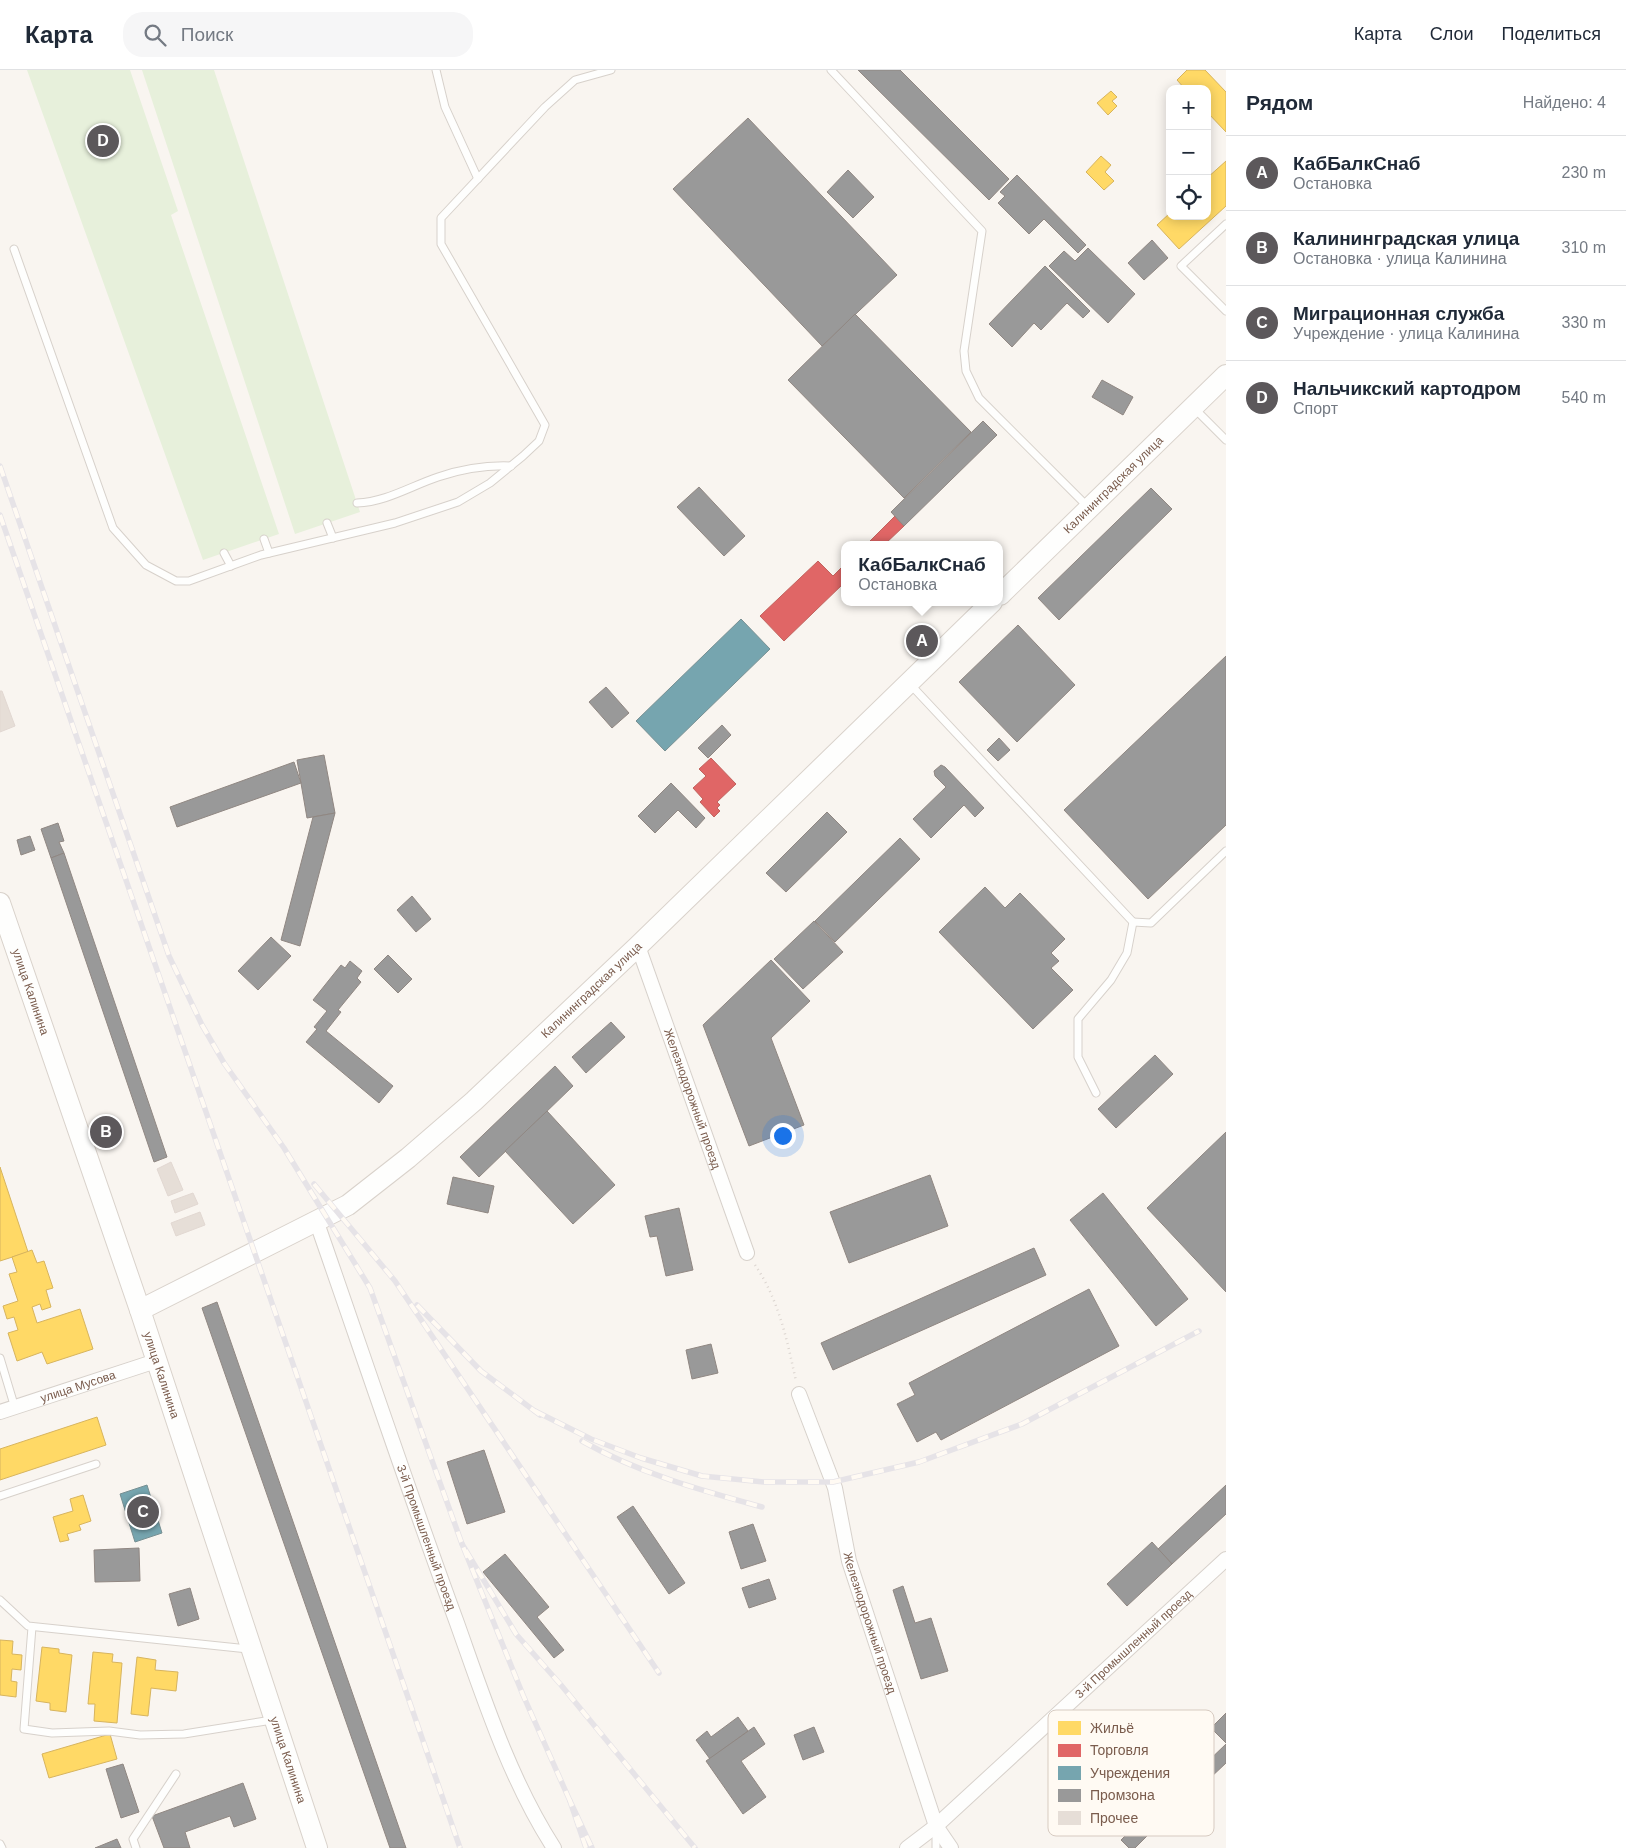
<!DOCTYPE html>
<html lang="ru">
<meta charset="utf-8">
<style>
:root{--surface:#fff;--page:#f6f6f7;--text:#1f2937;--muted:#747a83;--line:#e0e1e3;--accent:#5c585b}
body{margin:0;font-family:Arial,sans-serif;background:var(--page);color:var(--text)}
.controls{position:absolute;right:15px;top:15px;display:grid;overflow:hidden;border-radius:10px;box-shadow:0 2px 12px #0003}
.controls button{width:45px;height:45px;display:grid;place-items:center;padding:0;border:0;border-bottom:1px solid var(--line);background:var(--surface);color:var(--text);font:25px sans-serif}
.you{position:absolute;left:782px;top:1065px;width:18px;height:18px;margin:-12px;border:4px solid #fff;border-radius:50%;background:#1a73e8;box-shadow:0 0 0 8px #1a73e833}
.badge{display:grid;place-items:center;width:32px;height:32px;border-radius:50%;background:var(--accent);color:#fff;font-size:16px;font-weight:700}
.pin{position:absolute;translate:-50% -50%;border:2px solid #fff;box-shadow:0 1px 5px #0006}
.popup{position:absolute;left:841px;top:471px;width:162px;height:65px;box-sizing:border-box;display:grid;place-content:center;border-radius:10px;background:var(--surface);filter:drop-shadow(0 1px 4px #0005);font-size:16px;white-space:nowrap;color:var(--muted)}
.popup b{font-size:19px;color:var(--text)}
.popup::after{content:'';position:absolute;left:50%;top:100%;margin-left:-10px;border:10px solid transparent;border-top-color:var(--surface)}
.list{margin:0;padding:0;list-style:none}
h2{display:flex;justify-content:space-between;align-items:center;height:65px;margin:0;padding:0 20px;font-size:21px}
h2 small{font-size:16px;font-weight:400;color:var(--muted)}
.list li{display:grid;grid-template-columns:32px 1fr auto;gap:15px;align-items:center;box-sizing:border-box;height:75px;padding:0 20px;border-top:1px solid var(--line)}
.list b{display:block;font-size:19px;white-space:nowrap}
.list p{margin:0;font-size:16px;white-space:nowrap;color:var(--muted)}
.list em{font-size:16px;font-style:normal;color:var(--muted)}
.icon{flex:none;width:28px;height:28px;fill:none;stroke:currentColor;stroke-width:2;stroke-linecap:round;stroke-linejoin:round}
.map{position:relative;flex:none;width:1226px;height:1778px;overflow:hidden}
header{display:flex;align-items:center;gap:30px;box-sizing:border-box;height:70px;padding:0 25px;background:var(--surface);border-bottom:1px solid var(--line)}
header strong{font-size:24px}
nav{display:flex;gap:28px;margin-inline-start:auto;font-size:18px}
.search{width:350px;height:45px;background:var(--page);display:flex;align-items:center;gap:12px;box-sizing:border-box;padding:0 18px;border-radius:20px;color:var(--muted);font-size:19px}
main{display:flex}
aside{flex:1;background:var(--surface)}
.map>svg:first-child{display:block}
.green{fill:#e7f0db}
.homes{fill:#ffd966;stroke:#d7b45e}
.shops{fill:#e06666;stroke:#c1635e}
.public{fill:#76a5af;stroke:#778f92}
.industry{fill:#999;stroke:#908782}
.building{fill:#e6ded7;stroke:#e2d8d2}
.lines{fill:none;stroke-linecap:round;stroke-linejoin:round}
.lane-casing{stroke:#d7d1cb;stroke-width:9}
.street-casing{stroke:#d7d1cb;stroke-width:16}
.secondary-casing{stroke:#d9d2cb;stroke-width:22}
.path{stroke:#dcd5d0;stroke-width:2.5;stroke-dasharray:1 4;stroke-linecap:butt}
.lane{stroke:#fefefd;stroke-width:7}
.street{stroke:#fefefd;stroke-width:14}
.secondary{stroke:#fefefd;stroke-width:20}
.rail-casing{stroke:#e6e3e7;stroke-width:5.5}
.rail{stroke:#fffaf3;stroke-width:4;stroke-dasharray:11;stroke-linecap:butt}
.labels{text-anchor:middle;stroke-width:5;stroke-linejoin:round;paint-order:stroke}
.street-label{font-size:12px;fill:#7a5c4d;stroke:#fffaf3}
.key{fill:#fffaf3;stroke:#d7cbc1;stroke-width:1}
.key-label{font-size:14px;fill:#7a5c4d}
</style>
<header>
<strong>Карта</strong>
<div class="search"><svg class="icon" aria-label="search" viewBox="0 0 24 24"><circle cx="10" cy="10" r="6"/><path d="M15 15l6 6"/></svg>Поиск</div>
<nav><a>Карта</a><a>Слои</a><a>Поделиться</a></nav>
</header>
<main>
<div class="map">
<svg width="1226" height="1778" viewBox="0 0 1226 1778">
<rect width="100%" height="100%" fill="#f9f5f0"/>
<g class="green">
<path d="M27,0H130L178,141L171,145L279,464L203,490Z"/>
<path d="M142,0H214L360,442L295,464Z"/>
</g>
<g class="homes">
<path d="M1187,0H1205L1226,22V62L1207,42V19H1185L1177,10Z"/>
<path d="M1111,21L1117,27L1112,31L1117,36L1108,45L1097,33Z"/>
<path d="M1101,86L1111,95L1105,102L1114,111L1104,120L1086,102Z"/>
<path d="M1226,91V136L1179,179L1157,155L1170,143V146H1207V108Z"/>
<path d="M0,1097L28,1182L0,1191Z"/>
<path d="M32,1180L37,1193L44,1191L53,1218L46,1220L51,1237L42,1240L40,1234L32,1237L37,1253L80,1239L93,1279L47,1294L42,1282L17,1291L8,1263L18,1260L14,1247L7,1249L3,1236L18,1231L9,1204L17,1202L12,1187Z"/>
<path d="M97,1347L106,1375L0,1410V1379Z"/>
<path d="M83,1425L91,1451L79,1455L81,1460L67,1464L69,1470L60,1472L53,1447L73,1441L70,1429Z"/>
<path d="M0,1570L13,1571L12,1584L22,1585L21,1600L12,1599L11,1611L17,1612L16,1627L0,1625Z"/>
<path d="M42,1577L59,1579V1583L72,1585L66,1642L50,1640V1633L36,1631Z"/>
<path d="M93,1582L113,1584L112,1592L122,1593L117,1653L94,1651L95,1634H88Z"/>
<path d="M137,1587L156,1590L155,1600L178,1602L176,1621L151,1618L148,1646L131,1644Z"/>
<path d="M110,1664L117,1689L49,1708L42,1684Z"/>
</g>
<g class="shops">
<path d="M895,446L904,456L884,475H866Z"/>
<path d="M818,491L833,506L844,495V513L784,571L760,546Z"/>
<path d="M711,688L736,714L717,732L720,735L717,738L720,741L714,747L700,732L703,729L693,718L706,706L699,699Z"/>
</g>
<g class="public">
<path d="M741,549L770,579L665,681L636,651Z"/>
<path d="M147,1415L162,1463L135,1472L120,1424Z"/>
</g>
<g class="industry">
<path d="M858,0H900L1009,109L989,130Z"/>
<path d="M748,48L897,205L822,276L673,119Z"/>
<path d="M848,100L874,127L853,148L827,122Z"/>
<path d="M1017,105L1086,175L1078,183L1044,149L1029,164L998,133L1005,126L1000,122Z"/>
<path d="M1152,170L1168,188L1144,210L1128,193Z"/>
<path d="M1088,178L1135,224L1108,253L1049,196L1064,181L1075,191Z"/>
<path d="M1045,196L1090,241L1083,248L1067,233L1041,260L1034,253L1012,277L989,254Z"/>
<path d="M855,244L971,362L904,428L788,310Z"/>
<path d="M1102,310L1133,327L1123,345L1092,327Z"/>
<path d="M983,351L997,365L904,456L891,442Z"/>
<path d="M699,417L745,466L724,486L677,437Z"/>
<path d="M1151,418L1172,439L1059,550L1038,528Z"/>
<path d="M1018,555L1075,615L1017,672L959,612Z"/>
<path d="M1226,586V755L1148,829L1064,740Z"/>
<path d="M606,617L629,643L612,658L589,632Z"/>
<path d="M722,655L731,665L708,688L698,678Z"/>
<path d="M999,668L1010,680L998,691L987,680Z"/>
<path d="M324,685L335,743L307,748L297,690Z"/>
<path d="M294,692L301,713L177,757L170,737Z"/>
<path d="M941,695L945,697L984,738L975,747L964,735L931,768L913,749L946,717L935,706L934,701Z"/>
<path d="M671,713L705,748L696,758L678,740L655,763L638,746Z"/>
<path d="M827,742L847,762L786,822L766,803Z"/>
<path d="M335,743L300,876L281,870L313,747Z"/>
<path d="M58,753L64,771L59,772L64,783L51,788L41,759Z"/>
<path d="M30,766L35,780L21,785L17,770Z"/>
<path d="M900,768L920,789L835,872L815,851Z"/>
<path d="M64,783L167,1087L154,1092L51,788Z"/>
<path d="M985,817L1005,838L1020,823L1065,869L1051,883L1059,891L1051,898L1073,920L1033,959L939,862Z"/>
<path d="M412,826L431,849L416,862L397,840Z"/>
<path d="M814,851L843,882L803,919L774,889Z"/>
<path d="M271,867L291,886L258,920L238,901Z"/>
<path d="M388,885L412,909L398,923L374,899Z"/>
<path d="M771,890L810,931L771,968L804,1055L749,1076L703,955Z"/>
<path d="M350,891L362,901L357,908L361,912L338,940L341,942L326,961L393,1016L379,1033L306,972L317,959L314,957L327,941L313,930L341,895L345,898Z"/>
<path d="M611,952L625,967L586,1003L572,987Z"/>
<path d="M1155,985L1173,1004L1116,1058L1098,1039Z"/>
<path d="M555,996L573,1016L479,1107L460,1087Z"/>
<path d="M547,1041L615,1115L573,1154L505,1081Z"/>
<path d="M1226,1062V1222L1147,1138Z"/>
<path d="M930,1105L948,1156L849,1193L830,1142Z"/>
<path d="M453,1107L494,1116L488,1143L447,1134Z"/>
<path d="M1103,1123L1188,1229L1156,1256L1070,1150Z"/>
<path d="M679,1138L693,1200L666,1206L657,1166L650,1167L645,1146Z"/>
<path d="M1034,1178L1046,1205L833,1300L821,1273Z"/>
<path d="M1089,1219L1119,1276L941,1370L936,1362L917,1372L897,1334L915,1325L909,1313Z"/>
<path d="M217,1232L406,1778H390L202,1238Z"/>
<path d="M711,1274L718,1303L692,1309L686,1280Z"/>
<path d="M484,1380L505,1442L467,1454L447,1392Z"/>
<path d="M1226,1415V1444L1172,1494L1158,1479Z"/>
<path d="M633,1436L685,1513L669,1524L617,1447Z"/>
<path d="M753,1454L766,1491L741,1499L729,1462Z"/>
<path d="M1152,1472L1172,1494L1127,1536L1107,1514Z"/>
<path d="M139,1478L140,1511L95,1512L94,1480Z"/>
<path d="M505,1484L549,1537L537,1547L564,1580L554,1588L483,1502Z"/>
<path d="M769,1509L776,1529L749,1538L742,1518Z"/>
<path d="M903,1516L915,1553L931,1548L948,1601L921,1609L893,1520Z"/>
<path d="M190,1518L199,1549L178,1556L169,1524Z"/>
<path d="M1226,1643V1673L1211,1658Z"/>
<path d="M738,1647L748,1661L710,1689L696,1670L707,1661L711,1667Z"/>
<path d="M754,1657L765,1674L741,1691L766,1727L743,1744L706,1691Z"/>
<path d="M814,1657L824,1682L803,1690L794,1665Z"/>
<path d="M1226,1674V1693L1209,1709L1200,1699Z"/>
<path d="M123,1694L139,1742L121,1748L106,1699Z"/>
<path d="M243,1713L256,1749L234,1757L230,1746L185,1762L190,1778H164L152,1746Z"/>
<path d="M1140,1751L1152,1761L1135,1778H1129L1121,1770Z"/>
<path d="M117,1769L121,1778H95Z"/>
</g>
<g class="building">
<path d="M0,621H2L15,656L0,662Z"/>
<path d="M171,1092L183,1120L168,1126L157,1099Z"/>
<path d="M193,1123L198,1134L175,1143L171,1131Z"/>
<path d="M200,1142L205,1155L176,1166L171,1153Z"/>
</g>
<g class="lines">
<defs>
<g id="lane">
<path d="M436,0L445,37L478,109"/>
<path d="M831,0L982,161L964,281L966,301L979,328L1089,438"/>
<path d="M1226,154L1181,196L1226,241"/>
<path d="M14,179L113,458L146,495L176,511H189L261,485L395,453L458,432L490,413L523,386L539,371L545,355L441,174V148L545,37L575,10L611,0"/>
<path d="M1195,339L1226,370"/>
<path d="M357,433C386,432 411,416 438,407C462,399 486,395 511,396"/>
<path d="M327,453L333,468"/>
<path d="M264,469L269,483"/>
<path d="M224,483L231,496"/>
<path d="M909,613L1133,852"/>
<path d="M1096,1023L1078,987V949L1111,910L1127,883L1133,852L1151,853L1226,781"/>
<path d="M0,1288L15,1338"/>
<path d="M0,1426L96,1394"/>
<path d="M0,1530L28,1556L248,1579"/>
<path d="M32,1557L24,1659L52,1663L109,1661L140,1665L184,1664L272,1650"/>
<path d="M0,1774L2,1778"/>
<path d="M136,1778L133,1769L176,1704"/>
<path d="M936,1778V1761"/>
</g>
<g id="street">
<path id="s1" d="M638,876L747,1183"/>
<path id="s2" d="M316,1150C363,1285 408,1420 457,1553C484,1629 510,1710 554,1778"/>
<path id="s3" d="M799,1324L835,1418L849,1491L936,1756L951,1778"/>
<path id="s4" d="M0,1342L156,1291"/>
<path id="s5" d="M907,1778L936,1756L1226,1489"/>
</g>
<g id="secondary">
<path id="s6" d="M1000,525L1226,305"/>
<path id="s7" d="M0,833L140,1240L317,1778"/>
<path id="s8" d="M140,1240L348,1135L408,1088L474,1031L638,876L992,532"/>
</g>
</defs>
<use href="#lane" class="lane-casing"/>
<use href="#street" class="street-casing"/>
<use href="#secondary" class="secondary-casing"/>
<path class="path" d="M755,1195C779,1230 787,1270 796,1311"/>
<use href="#lane" class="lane"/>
<use href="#street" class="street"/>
<use href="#secondary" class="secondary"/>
<defs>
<g id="rail">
<path d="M0,396L169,886L202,955L224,993L284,1078L370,1218L462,1474"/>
<path d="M0,445L460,1778"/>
<path d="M314,1114L395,1211L659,1603"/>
<path d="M417,1235L481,1301L540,1345"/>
<path d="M535,1341L591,1369L641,1388L702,1406L764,1412H833L919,1392L1022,1354L1199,1261"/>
<path d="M582,1371C638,1403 700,1420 762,1437"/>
<path d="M570,1731L523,1625L462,1474L516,1564L561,1615L695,1778"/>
<path d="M586,1778L570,1731L592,1778"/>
</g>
</defs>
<use href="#rail" class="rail-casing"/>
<use href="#rail" class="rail"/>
</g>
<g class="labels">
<g class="street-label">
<text dy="4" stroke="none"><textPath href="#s6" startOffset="158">Калининградская улица</textPath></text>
<text dy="4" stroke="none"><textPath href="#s8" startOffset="558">Калининградская улица</textPath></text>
<text dy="4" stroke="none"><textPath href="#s7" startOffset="94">улица Калинина</textPath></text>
<text dy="4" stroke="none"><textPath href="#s1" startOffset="162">Железнодорожный проезд</textPath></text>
<text dy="4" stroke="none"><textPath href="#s7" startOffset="499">улица Калинина</textPath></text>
<text dy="4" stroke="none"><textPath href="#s4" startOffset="82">улица Мусова</textPath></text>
<text dy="4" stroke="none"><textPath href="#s2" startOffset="336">3-й Промышленный проезд</textPath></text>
<text dy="4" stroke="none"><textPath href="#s3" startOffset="240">Железнодорожный проезд</textPath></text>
<text dy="4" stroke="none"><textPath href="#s5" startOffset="305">3-й Промышленный проезд</textPath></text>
<text dy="4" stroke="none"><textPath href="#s7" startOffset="904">улица Калинина</textPath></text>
</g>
</g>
<rect x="1048" y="1640" width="166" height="126" rx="8" class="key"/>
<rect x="1058" y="1651" width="23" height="14" fill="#ffd966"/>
<rect x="1058" y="1674" width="23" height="13" fill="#e06666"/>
<rect x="1058" y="1696" width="23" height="14" fill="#76a5af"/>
<rect x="1058" y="1719" width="23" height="13" fill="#999"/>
<rect x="1058" y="1741" width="23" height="14" fill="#e6ded7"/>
<g class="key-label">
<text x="1090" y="1663">Жильё</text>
<text x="1090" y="1685">Торговля</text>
<text x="1090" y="1708">Учреждения</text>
<text x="1090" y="1730">Промзона</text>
<text x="1090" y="1753">Прочее</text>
</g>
</svg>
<div class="controls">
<button>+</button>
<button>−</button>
<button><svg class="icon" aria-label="locate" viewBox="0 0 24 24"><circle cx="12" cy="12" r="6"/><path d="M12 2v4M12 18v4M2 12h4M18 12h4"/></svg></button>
</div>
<div class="you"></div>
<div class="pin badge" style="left:922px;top:571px">A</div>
<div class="popup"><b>КабБалкСнаб</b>Остановка</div>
<div class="pin badge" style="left:106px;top:1062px">B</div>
<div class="pin badge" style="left:143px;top:1442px">C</div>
<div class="pin badge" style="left:103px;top:71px">D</div>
</div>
<aside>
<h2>Рядом<small>Найдено: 4</small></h2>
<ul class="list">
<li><span class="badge">A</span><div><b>КабБалкСнаб</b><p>Остановка</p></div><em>230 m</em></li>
<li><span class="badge">B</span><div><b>Калининградская улица</b><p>Остановка · улица Калинина</p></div><em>310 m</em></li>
<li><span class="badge">C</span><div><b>Миграционная служба</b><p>Учреждение · улица Калинина</p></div><em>330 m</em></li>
<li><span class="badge">D</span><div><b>Нальчикский картодром</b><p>Спорт</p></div><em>540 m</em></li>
</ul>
</aside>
</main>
